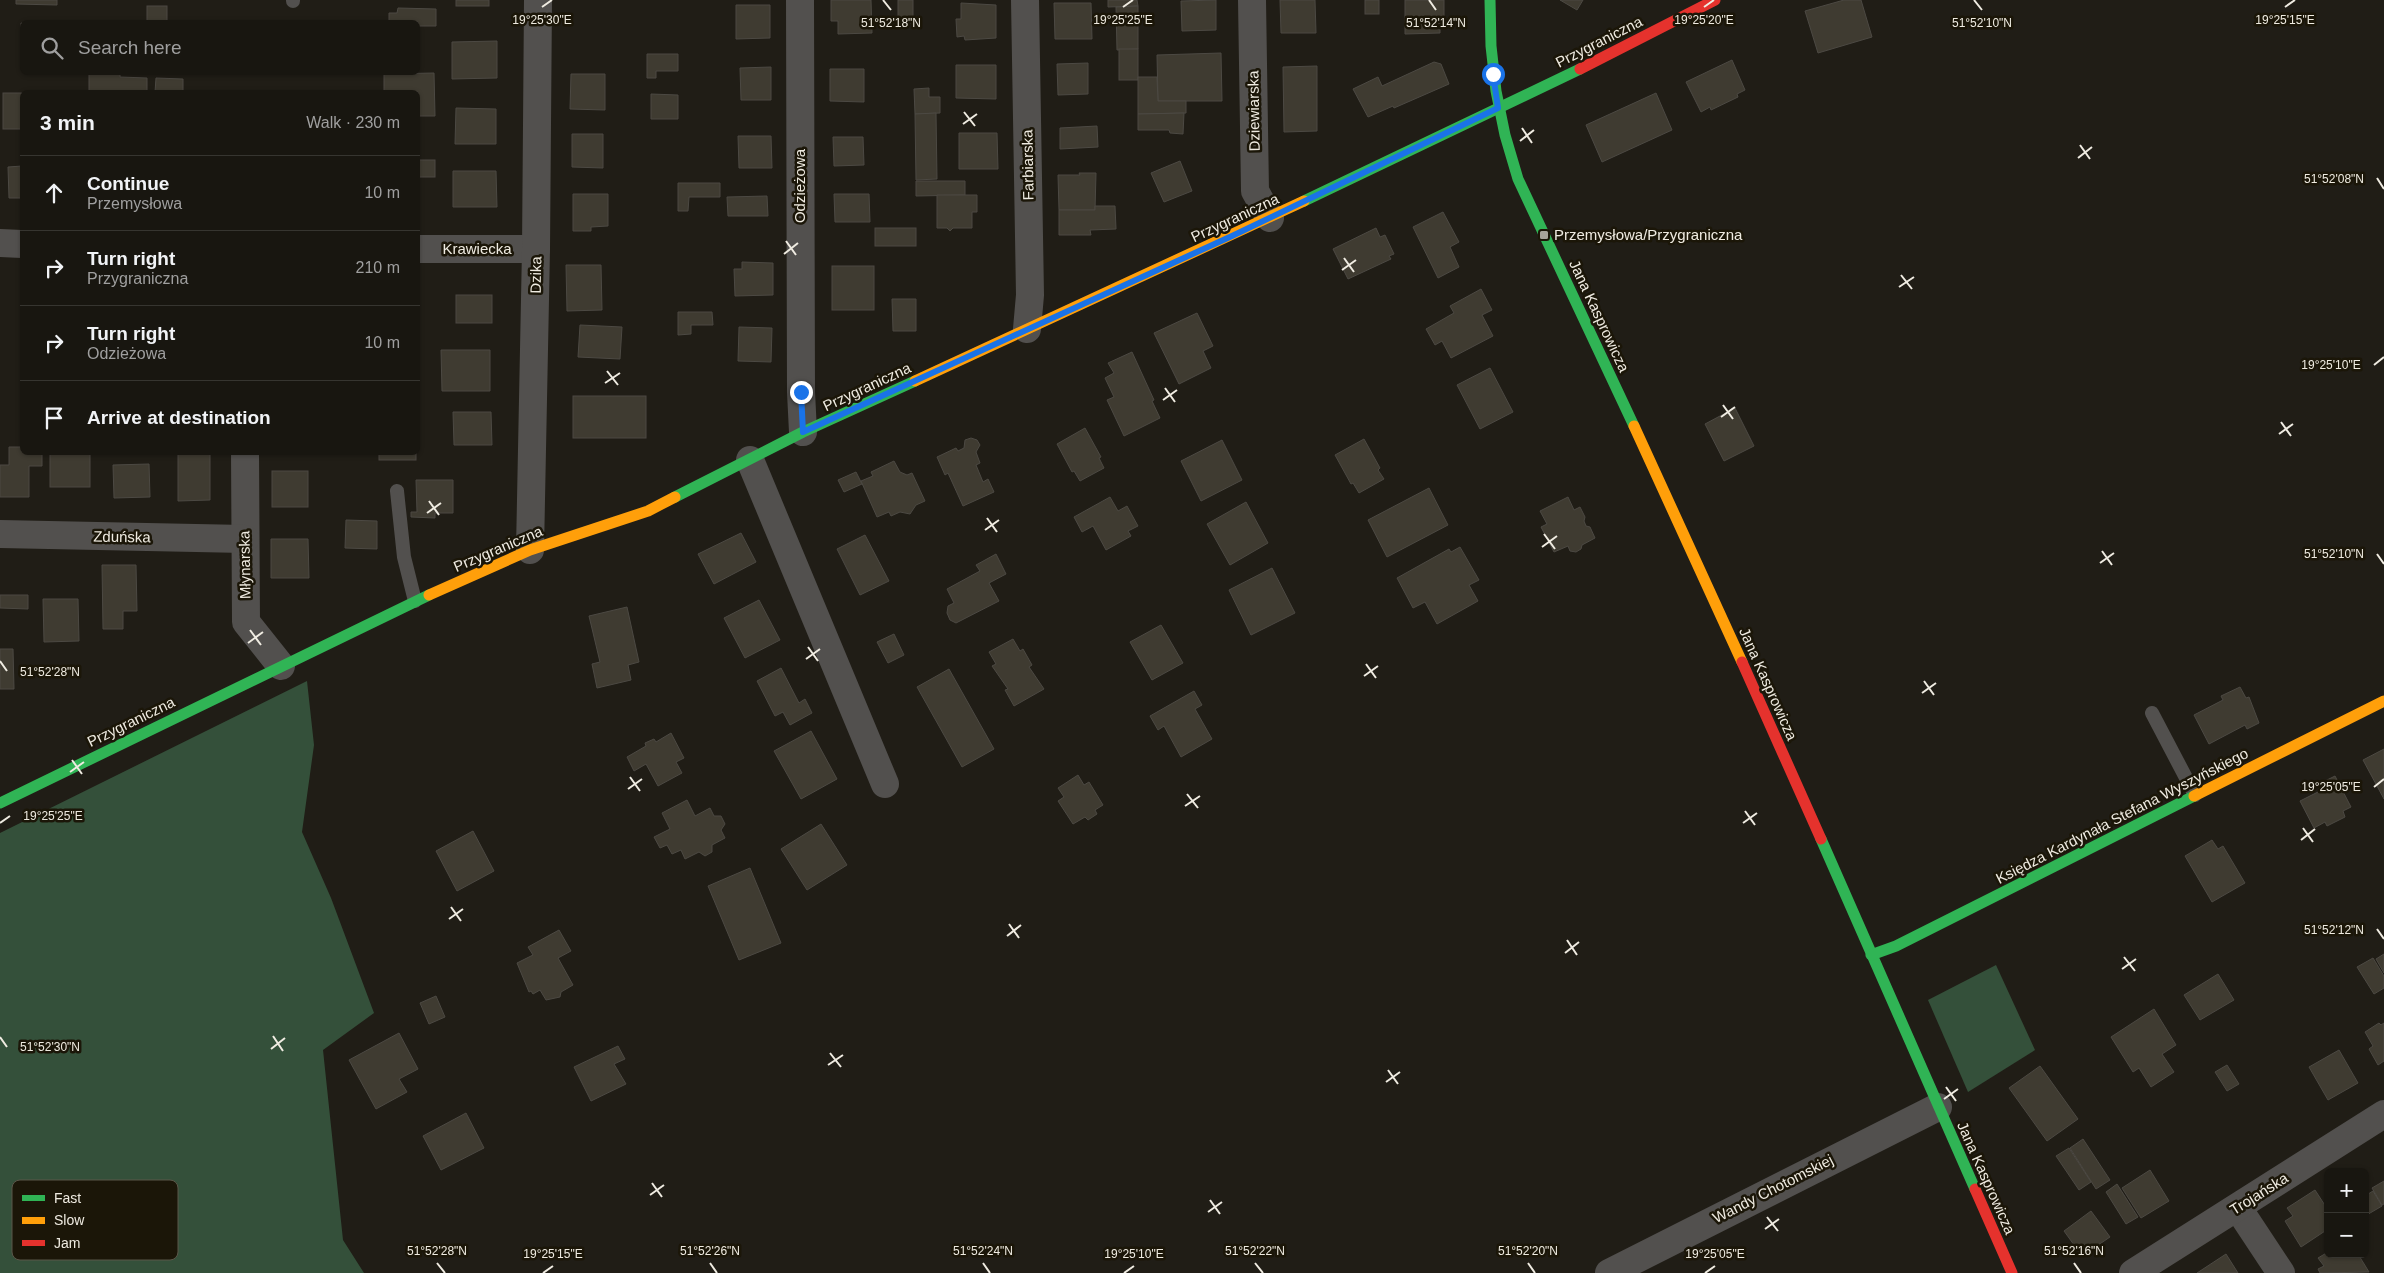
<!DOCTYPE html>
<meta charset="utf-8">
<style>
:root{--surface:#181610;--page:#25231e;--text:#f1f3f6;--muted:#9f9f9f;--line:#363530}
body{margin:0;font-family:Helvetica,sans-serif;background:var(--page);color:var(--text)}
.controls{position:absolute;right:15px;bottom:15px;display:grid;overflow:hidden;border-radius:8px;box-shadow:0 1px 4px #0004}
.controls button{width:45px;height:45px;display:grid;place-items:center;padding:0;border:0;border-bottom:1px solid var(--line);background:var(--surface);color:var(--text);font:25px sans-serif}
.stop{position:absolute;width:15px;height:15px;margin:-11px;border:4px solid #1a73e8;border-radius:50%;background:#fff}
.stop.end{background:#1a73e8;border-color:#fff;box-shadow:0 1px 5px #0008}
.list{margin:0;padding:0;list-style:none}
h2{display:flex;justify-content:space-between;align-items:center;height:65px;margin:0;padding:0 20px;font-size:21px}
h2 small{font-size:16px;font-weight:400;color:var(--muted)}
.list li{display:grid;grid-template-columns:32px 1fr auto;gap:15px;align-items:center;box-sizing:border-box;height:75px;padding:0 20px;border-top:1px solid var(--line)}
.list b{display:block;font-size:19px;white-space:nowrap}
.list p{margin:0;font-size:16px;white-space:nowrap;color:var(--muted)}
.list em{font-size:16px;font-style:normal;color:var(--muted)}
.icon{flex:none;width:28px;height:28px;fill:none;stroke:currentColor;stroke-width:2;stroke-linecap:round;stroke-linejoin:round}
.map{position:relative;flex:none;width:2384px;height:1273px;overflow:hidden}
.search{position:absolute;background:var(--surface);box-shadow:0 1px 4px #0004;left:20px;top:20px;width:400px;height:55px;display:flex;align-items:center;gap:12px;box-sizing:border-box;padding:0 18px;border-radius:8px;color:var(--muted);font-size:19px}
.panel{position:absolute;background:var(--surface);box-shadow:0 1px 4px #0004;left:20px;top:90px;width:400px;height:365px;border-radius:8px}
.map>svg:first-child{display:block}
.forest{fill:#34503a}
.building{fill:#3f3b31;stroke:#4c4943}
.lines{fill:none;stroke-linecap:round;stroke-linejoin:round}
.lane{stroke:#52504e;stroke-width:14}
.street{stroke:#52504e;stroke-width:28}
.fast{stroke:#30b455;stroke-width:11}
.slow{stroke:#ff9f0a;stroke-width:11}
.jam{stroke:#e5322d;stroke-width:11}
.route{stroke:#1a73e8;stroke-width:6}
.ticks{fill:none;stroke:#efebe1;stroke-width:2}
.poi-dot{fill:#a7a39a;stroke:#1b1608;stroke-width:2}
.labels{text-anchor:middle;stroke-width:5;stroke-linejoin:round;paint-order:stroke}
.street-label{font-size:15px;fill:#efebe1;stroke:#1b1608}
.poi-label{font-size:15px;fill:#efebe1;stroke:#1b1608;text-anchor:start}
.key{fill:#1b1608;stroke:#5b5649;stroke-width:1}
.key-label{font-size:14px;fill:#efebe1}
.ticks-label{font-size:12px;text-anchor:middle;fill:#efebe1;stroke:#1b1608;stroke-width:5;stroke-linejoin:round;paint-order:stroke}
</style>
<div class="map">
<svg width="2384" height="1273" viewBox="0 0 2384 1273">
<rect width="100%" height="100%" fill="#201d16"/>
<g class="forest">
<path d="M307,681L314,745L302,832L331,898L374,1013L323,1050L343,1240L364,1273H0V833Z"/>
<path d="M1996,965L2035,1050L1968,1092L1928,1000Z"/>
</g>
<g class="building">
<path d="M16,0H57V5L16,4Z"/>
<rect x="456" y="0" width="33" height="6"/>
<path d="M831,0H871L872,33L838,34V21H831Z"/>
<rect x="898" y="0" width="15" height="23"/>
<path d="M1108,0H1137L1138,6L1108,7Z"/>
<path d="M1216,0V30L1182,31L1181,1Z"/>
<path d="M1280,0H1315L1316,33H1281Z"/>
<rect x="1365" y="0" width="14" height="14"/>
<path d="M1405,0H1444V17H1440V33L1405,34Z"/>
<path d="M1560,0H1583L1577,10Z"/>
<path d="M1844,0H1861L1872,37L1818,53L1805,11Z"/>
<path d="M961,3L996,5V38L965,40L964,36L957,37L956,19H961Z"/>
<path d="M1054,3H1091L1092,39H1055Z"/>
<path d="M736,5H770V38L736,39Z"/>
<rect x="147" y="6" width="20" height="16"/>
<path d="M1138,6V49L1117,50L1116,7Z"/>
<path d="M398,8L436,9V26H418V22H389V13H397Z"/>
<path d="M21,23H22V57L21,56Z"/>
<path d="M497,41V78L452,79V42Z"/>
<rect x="1119" y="49" width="19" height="31"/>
<path d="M1221,53L1222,101H1158L1157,55Z"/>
<path d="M647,54H678V71H656V78H647Z"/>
<path d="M1732,60L1745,90L1737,94L1738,97L1711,110L1710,107L1701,112L1686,82Z"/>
<path d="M1434,62L1441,64L1449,84L1394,108L1393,106L1368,117L1353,89L1378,77L1382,86Z"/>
<path d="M1088,63V94L1058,95L1057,64Z"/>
<path d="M956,65H996V99L956,98Z"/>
<path d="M1317,66V131L1284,132L1283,67Z"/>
<path d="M771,67V100H741L740,68Z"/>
<path d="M830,69H864V102L830,101Z"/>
<path d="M89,72H120V77L147,78V92H89Z"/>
<path d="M434,73L435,116H418V92H384V74Z"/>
<path d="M571,74H605V110L570,109Z"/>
<path d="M1138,77H1157L1158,101H1186V113L1138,114Z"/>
<path d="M156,78L183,79V92H155Z"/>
<path d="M929,88V97H940V113L915,114L914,89Z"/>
<rect x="3" y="93" width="19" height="36"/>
<path d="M1656,93L1672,130L1602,162L1586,125Z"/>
<path d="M651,94L678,95V119H651Z"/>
<path d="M456,108L496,109V144H455Z"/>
<path d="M936,113L937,179L916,180L915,114Z"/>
<path d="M1184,113L1183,134L1170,133L1169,130H1138V114Z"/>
<path d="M1097,126L1098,147L1060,149V128Z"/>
<path d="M959,133H997L998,169H959Z"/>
<path d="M572,134H603V168L572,167Z"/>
<path d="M738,136H771L772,168H739Z"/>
<path d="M833,137H863L864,165L834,166Z"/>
<rect x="418" y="160" width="17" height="17"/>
<path d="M1180,161L1192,191L1164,202L1151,173Z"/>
<path d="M22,166V198H9L8,167Z"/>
<path d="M453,171H496L497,207H453Z"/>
<path d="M1079,173H1096L1095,210H1059L1058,175H1080Z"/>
<path d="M916,181H965V195L916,196Z"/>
<path d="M678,183H720V197H689L688,211H678Z"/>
<path d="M573,194H608V226L591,227V231H573Z"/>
<path d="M834,194H869L870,222H835Z"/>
<path d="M937,195H977V212H972V228H953L950,231L947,228H937Z"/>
<path d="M767,196L768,216H728L727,197Z"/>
<path d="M1095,206H1115L1116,229L1090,230L1091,235H1059V210H1095Z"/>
<path d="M1443,212L1459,242L1450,247L1459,267L1438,278L1413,227Z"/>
<rect x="875" y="228" width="41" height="18"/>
<path d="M1376,228L1380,237L1385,235L1394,254L1389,256L1391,259L1348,279L1333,249Z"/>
<path d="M742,262L773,263V295L735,296L734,269H742Z"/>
<path d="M566,265H601L602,310L567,311Z"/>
<rect x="832" y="266" width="42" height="44"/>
<path d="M1481,289L1492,310L1482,315L1493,336L1451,358L1442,341L1435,345L1426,329L1454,313L1450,306Z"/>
<rect x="456" y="295" width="36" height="28"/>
<path d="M892,299H916V331H893Z"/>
<path d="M678,312H712L713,325H691V334L678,335Z"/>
<path d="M1197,313L1213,346L1203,351L1211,368L1179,384L1154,333Z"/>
<path d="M580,325L622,327L620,359L578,357Z"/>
<path d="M739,327L772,328L771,362L738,361Z"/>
<path d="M441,350H490V391H442Z"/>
<path d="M1132,352L1154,400L1152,401L1160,418L1124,436L1107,400L1114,397L1105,378L1114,373L1108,363Z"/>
<path d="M1490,368L1513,412L1480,429L1457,385Z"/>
<rect x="573" y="396" width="73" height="42"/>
<path d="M1735,408L1754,446L1724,461L1705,424Z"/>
<path d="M453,412H491L492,445H454Z"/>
<path d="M1085,428L1101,457L1099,458L1104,468L1080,481L1074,471L1072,472L1057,444Z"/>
<path d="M971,438L977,440L980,445L976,452L980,463L976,465L983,482L988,479L994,492L963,506L948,473L945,475L937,457L956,448L958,451L964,448L965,440Z"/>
<path d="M1364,439L1380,468L1378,470L1384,479L1359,493L1353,483L1351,484L1335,455Z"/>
<path d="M1222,440L1242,480L1201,501L1181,461Z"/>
<path d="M9,447H22V452H42V466H29V497H0V465H9Z"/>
<rect x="50" y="452" width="40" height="35"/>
<path d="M178,452H210V500L178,501Z"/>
<rect x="379" y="452" width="37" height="8"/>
<path d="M894,461L900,472L907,475L912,473L925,501L916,505L910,514L900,512L891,516L889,512L877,517L861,481L873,476L871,472Z"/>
<path d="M149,464L150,497L114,498L113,465Z"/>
<rect x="272" y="471" width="36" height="36"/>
<path d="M856,472L862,484L844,492L838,480Z"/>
<path d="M416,480H453V513H435V518L411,517V512H417Z"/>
<path d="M1429,488L1448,525L1387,557L1368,520Z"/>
<path d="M1110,497L1118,511L1127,506L1138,526L1128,531L1131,536L1106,550L1093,526L1082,532L1074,517Z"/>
<path d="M1568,497L1574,510L1580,507L1585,517L1584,521L1586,526L1590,527L1595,538L1582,545L1581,549L1576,552L1570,551L1568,546L1554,552L1541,527L1547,524L1540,511Z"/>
<path d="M1246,502L1268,543L1230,565L1207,524Z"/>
<path d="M346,520L377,521V549L345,548Z"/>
<path d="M741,533L756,562L714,584L698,554Z"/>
<path d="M865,535L889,581L860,595L837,549Z"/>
<path d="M271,539H308L309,578H271Z"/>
<path d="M1460,547L1479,580L1469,585L1478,601L1437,624L1425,602L1413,608L1397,578L1449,549L1451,552Z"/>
<path d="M996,554L1006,574L989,583L999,601L956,623L950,620L947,613L948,606L954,603L947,589L980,571L976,565Z"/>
<path d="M102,565H136L137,611H123V629H103Z"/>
<path d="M1272,568L1295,613L1251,635L1229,590Z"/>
<path d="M0,595H28V609L0,608Z"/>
<path d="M43,599H78L79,641L44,642Z"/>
<path d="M759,600L780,640L745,658L724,618Z"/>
<path d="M627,607L639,662L628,665L631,680L597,688L592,664L600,662L589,616Z"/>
<path d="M1161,625L1183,663L1152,680L1130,642Z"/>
<path d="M894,634L904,655L888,663L877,642Z"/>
<path d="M1013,639L1020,651L1023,649L1032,665L1029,667L1044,689L1014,706L1005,690L1008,689L992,666L996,664L989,652Z"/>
<path d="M0,649H13L14,689H0Z"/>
<path d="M781,668L799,703L805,699L812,713L790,725L783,712L775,716L757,681Z"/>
<path d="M949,669L994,749L962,767L917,687Z"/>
<path d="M2240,687L2246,698L2249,697L2259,723L2247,729L2245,725L2209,744L2194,715L2223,700L2221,696Z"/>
<path d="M1194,691L1202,705L1195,709L1212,739L1181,757L1164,726L1158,730L1150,716Z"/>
<path d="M811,731L837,779L801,799L774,751Z"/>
<path d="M671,733L684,758L676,762L682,773L658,786L646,764L634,771L627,757L646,746L645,743L654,739L656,742Z"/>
<path d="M2384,749V799L2363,760Z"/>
<path d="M1078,775L1084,785L1089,782L1103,805L1095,810L1097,814L1088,820L1085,817L1073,824L1058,801L1064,797L1058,788Z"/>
<path d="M2335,776L2351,807L2343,811L2345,817L2327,826L2325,822L2314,828L2300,801L2320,791L2317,785Z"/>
<path d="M687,800L695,816L710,808L714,816H721L725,824L721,830L725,838L712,845V852L705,856L699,852L685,859L681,850L672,854L667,845L660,848L654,837L670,829L662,813Z"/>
<path d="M821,824L847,865L807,890L781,849Z"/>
<path d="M473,831L494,871L457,891L436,851Z"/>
<path d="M2212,840L2218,849L2223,846L2245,883L2212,902L2185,856Z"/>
<path d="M750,868L781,943L739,960L708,886Z"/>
<path d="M559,930L571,951L558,958L573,985L561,992L560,997L546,1000L540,990L533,994L531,991L529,992L517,963L533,955L528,947Z"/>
<path d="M2384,954V973L2376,959Z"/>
<path d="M2373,958L2384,976V988L2374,994L2357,967Z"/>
<path d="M2218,974L2234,1000L2200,1020L2184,995Z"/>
<path d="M436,996L445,1017L429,1024L420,1003Z"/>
<path d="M2154,1009L2176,1045L2162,1054L2174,1072L2151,1087L2139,1068L2133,1072L2111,1037Z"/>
<path d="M2379,1023L2381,1025L2384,1023V1061L2378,1065L2369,1049L2373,1046L2365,1032Z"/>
<path d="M399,1033L418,1069L399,1079L407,1092L376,1109L349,1060Z"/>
<path d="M618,1046L625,1059L614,1064L626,1084L591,1101L574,1067Z"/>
<path d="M2339,1050L2358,1083L2328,1100L2309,1067Z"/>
<path d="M2227,1065L2239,1084L2227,1091L2215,1072Z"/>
<path d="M2040,1066L2078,1119L2047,1141L2009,1088Z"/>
<path d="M466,1113L484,1148L441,1170L423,1136Z"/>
<path d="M2083,1139L2110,1180L2096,1189L2070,1148Z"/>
<path d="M2069,1148L2091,1182L2079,1190L2056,1156Z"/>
<path d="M2150,1170L2169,1201L2141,1218L2122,1188Z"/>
<path d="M2384,1181V1204L2382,1205L2372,1188Z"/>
<path d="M2117,1184L2138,1217L2126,1224L2106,1192Z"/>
<path d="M2315,1190L2328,1210V1229L2301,1247L2285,1221L2293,1216L2287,1208Z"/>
<path d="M2373,1191L2382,1206L2365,1216V1196Z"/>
<path d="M2091,1211L2110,1237L2082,1256L2064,1231Z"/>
<path d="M2328,1252V1254H2358L2369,1272L2320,1273L2318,1269L2324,1266L2318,1258Z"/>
<path d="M2226,1254L2238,1273H2197Z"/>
</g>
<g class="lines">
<g class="lane">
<path d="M293,0V1"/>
<path d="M397,491L404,557L415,601"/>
<path d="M2152,713L2195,795"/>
</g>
<g class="street">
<path d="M800,0L801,392L803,432"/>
<path d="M1025,0L1030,295L1027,329"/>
<path d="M1252,0L1255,191L1270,218"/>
<path d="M0,243L22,244"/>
<path d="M418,249H536"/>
<path d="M245,452L246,622L281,666"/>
<path d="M750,460L885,784"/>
<path d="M0,534L245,539"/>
<path d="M530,550L536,249L538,0"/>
<path d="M2238,1208L2281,1273"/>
<path d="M1609,1273L1938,1107"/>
<path d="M2133,1273L2384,1114"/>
</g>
<g class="fast">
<path d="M1490,0L1491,46L1496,91L1505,135L1518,179L1634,426"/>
<path d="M1304,201L1580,69"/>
<path d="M675,497L803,432L915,381"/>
<path d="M0,803L429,595"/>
<path d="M1821,839L1975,1189"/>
<path d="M1871,955L1896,946L2194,796"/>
</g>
<g class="slow">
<path d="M915,381L1304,201"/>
<path d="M1634,426L1742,662"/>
<path d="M429,595L530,550L648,511L675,497"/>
<path d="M2194,796L2384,701"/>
</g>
<g class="jam">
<path d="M1580,69L1715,0"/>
<path d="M1742,662L1821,839"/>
<path d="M1975,1189L2012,1273"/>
</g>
</g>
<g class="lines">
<path class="route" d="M801,392L803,432L1232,236L1498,108L1493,74"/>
</g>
<path class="ticks" d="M883,0L891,10M1429,0L1436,10M1974,0L1982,10M542,7L552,0M1123,7L1133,0M1704,7L1714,0M2285,7L2295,0M964,112L975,126M963,124L977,114M1522,128L1532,143M1520,141L1534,130M2080,145L2090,159M2078,158L2092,147M2377,178L2384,189M786,241L796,255M784,254L798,243M1344,258L1354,272M1342,270L1356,260M1901,275L1912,289M1899,287L1914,277M2374,365L2384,357M607,371L618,385M605,383L620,373M1165,388L1175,402M1163,400L1177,390M1723,405L1733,419M1721,417L1735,407M2281,422L2291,436M2279,434L2293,424M429,501L439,515M427,513L441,503M987,518L997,532M985,530L999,520M1544,534L1555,549M1542,547L1557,536M2102,551L2112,565M2377,554L2384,564M2100,563L2114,553M250,630L261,645M248,643L263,632M808,647L818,661M806,659L820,649M0,661L7,671M1366,664L1376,678M1364,676L1378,666M1924,681L1934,695M1922,693L1936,683M72,760L82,774M70,772L84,762M630,777L640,791M2374,787L2384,779M628,789L642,779M1187,794L1198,808M1185,806L1200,796M1745,811L1755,825M0,823L10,816M1743,823L1757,813M2303,828L2313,842M2301,840L2315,829M451,907L461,921M449,919L463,909M1009,924L1019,938M2377,929L2384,939M1007,936L1021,925M1567,940L1577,955M1565,953L1579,942M2124,957L2135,971M2122,969L2136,959M273,1036L283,1051M0,1037L7,1047M271,1049L285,1038M830,1053L841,1067M828,1065L843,1055M1388,1070L1398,1084M1386,1082L1400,1072M1946,1087L1956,1101M1944,1099L1958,1089M652,1183L662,1197M650,1195L664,1185M1210,1200L1220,1214M1208,1212L1222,1202M1767,1217L1778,1231M1765,1229L1779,1219M437,1263L445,1273M710,1263L717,1273M983,1263L990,1273M1255,1263L1263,1273M1528,1263L1535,1273M2074,1263L2081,1273M543,1273L553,1266M1124,1273L1134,1266M1705,1273L1715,1266"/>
<rect class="poi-dot" x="1539" y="230" width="10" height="10" rx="2.5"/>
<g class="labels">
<g class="street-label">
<text transform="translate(1599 42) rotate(-27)" y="5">Przygraniczna</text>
<text transform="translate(1254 111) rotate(-91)" y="5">Dziewiarska</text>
<text transform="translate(1028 165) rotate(-91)" y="5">Farbiarska</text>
<text transform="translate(800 186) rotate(-90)" y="5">Odzieżowa</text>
<text transform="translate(1235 218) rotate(-25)" y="5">Przygraniczna</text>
<text x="477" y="254">Krawiecka</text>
<text transform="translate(536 275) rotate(-89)" y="5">Dzika</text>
<text transform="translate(1599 316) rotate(65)" y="5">Jana Kasprowicza</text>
<text transform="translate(867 387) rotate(-25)" y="5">Przygraniczna</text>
<text transform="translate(122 537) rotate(1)" y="5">Zduńska</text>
<text transform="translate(498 549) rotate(-23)" y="5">Przygraniczna</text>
<text transform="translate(245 565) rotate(-91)" y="5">Młynarska</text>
<text transform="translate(1768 684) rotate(66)" y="5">Jana Kasprowicza</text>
<text transform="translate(131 722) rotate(-26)" y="5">Przygraniczna</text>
<text transform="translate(2122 816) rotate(-27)" y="5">Księdza Kardynała Stefana Wyszyńskiego</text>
<text transform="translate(1986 1178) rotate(66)" y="5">Jana Kasprowicza</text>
<text transform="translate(1773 1189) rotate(-27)" y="5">Wandy Chotomskiej</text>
<text transform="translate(2259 1194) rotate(-32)" y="5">Trojańska</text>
</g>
<g class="poi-label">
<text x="1554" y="240">Przemysłowa/Przygraniczna</text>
</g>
</g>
<rect x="12" y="1180" width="166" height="80" rx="8" class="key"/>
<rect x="22" y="1195" width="23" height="6" fill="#30b455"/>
<rect x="22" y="1217" width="23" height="7" fill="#ff9f0a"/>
<rect x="22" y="1240" width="23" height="6" fill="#e5322d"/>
<g class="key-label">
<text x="54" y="1203">Fast</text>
<text x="54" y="1225">Slow</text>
<text x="54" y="1248">Jam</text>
</g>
<g class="ticks-label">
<text x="542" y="24">19°25'30"E</text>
<text x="1123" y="24">19°25'25"E</text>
<text x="1704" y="24">19°25'20"E</text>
<text x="2285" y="24">19°25'15"E</text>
<text x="891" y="27">51°52'18"N</text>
<text x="1436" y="27">51°52'14"N</text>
<text x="1982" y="27">51°52'10"N</text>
<text x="2334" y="183">51°52'08"N</text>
<text x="2331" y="369">19°25'10"E</text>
<text x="2334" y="558">51°52'10"N</text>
<text x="50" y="676">51°52'28"N</text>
<text x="2331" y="791">19°25'05"E</text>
<text x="53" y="820">19°25'25"E</text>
<text x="2334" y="934">51°52'12"N</text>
<text x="50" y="1051">51°52'30"N</text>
<text x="437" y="1255">51°52'28"N</text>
<text x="710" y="1255">51°52'26"N</text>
<text x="983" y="1255">51°52'24"N</text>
<text x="1255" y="1255">51°52'22"N</text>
<text x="1528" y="1255">51°52'20"N</text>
<text x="2074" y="1255">51°52'16"N</text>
<text x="553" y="1258">19°25'15"E</text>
<text x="1134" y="1258">19°25'10"E</text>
<text x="1715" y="1258">19°25'05"E</text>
</g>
</svg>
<div class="controls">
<button>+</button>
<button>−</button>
</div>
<div class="stop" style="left:1493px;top:74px"></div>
<div class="stop end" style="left:801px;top:392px"></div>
<div class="search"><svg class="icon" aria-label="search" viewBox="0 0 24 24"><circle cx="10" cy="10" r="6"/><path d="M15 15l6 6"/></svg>Search here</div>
<section class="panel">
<h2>3 min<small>Walk · 230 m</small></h2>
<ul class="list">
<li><svg class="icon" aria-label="ahead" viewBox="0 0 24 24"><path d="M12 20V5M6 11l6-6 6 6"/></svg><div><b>Continue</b><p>Przemysłowa</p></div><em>10 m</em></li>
<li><svg class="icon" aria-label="right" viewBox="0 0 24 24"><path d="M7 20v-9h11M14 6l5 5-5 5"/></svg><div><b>Turn right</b><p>Przygraniczna</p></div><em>210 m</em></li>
<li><svg class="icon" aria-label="right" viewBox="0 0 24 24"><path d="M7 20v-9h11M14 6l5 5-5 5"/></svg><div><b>Turn right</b><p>Odzieżowa</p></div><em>10 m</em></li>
<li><svg class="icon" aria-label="arrive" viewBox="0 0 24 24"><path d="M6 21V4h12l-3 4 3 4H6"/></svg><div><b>Arrive at destination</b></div></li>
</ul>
</section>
</div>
